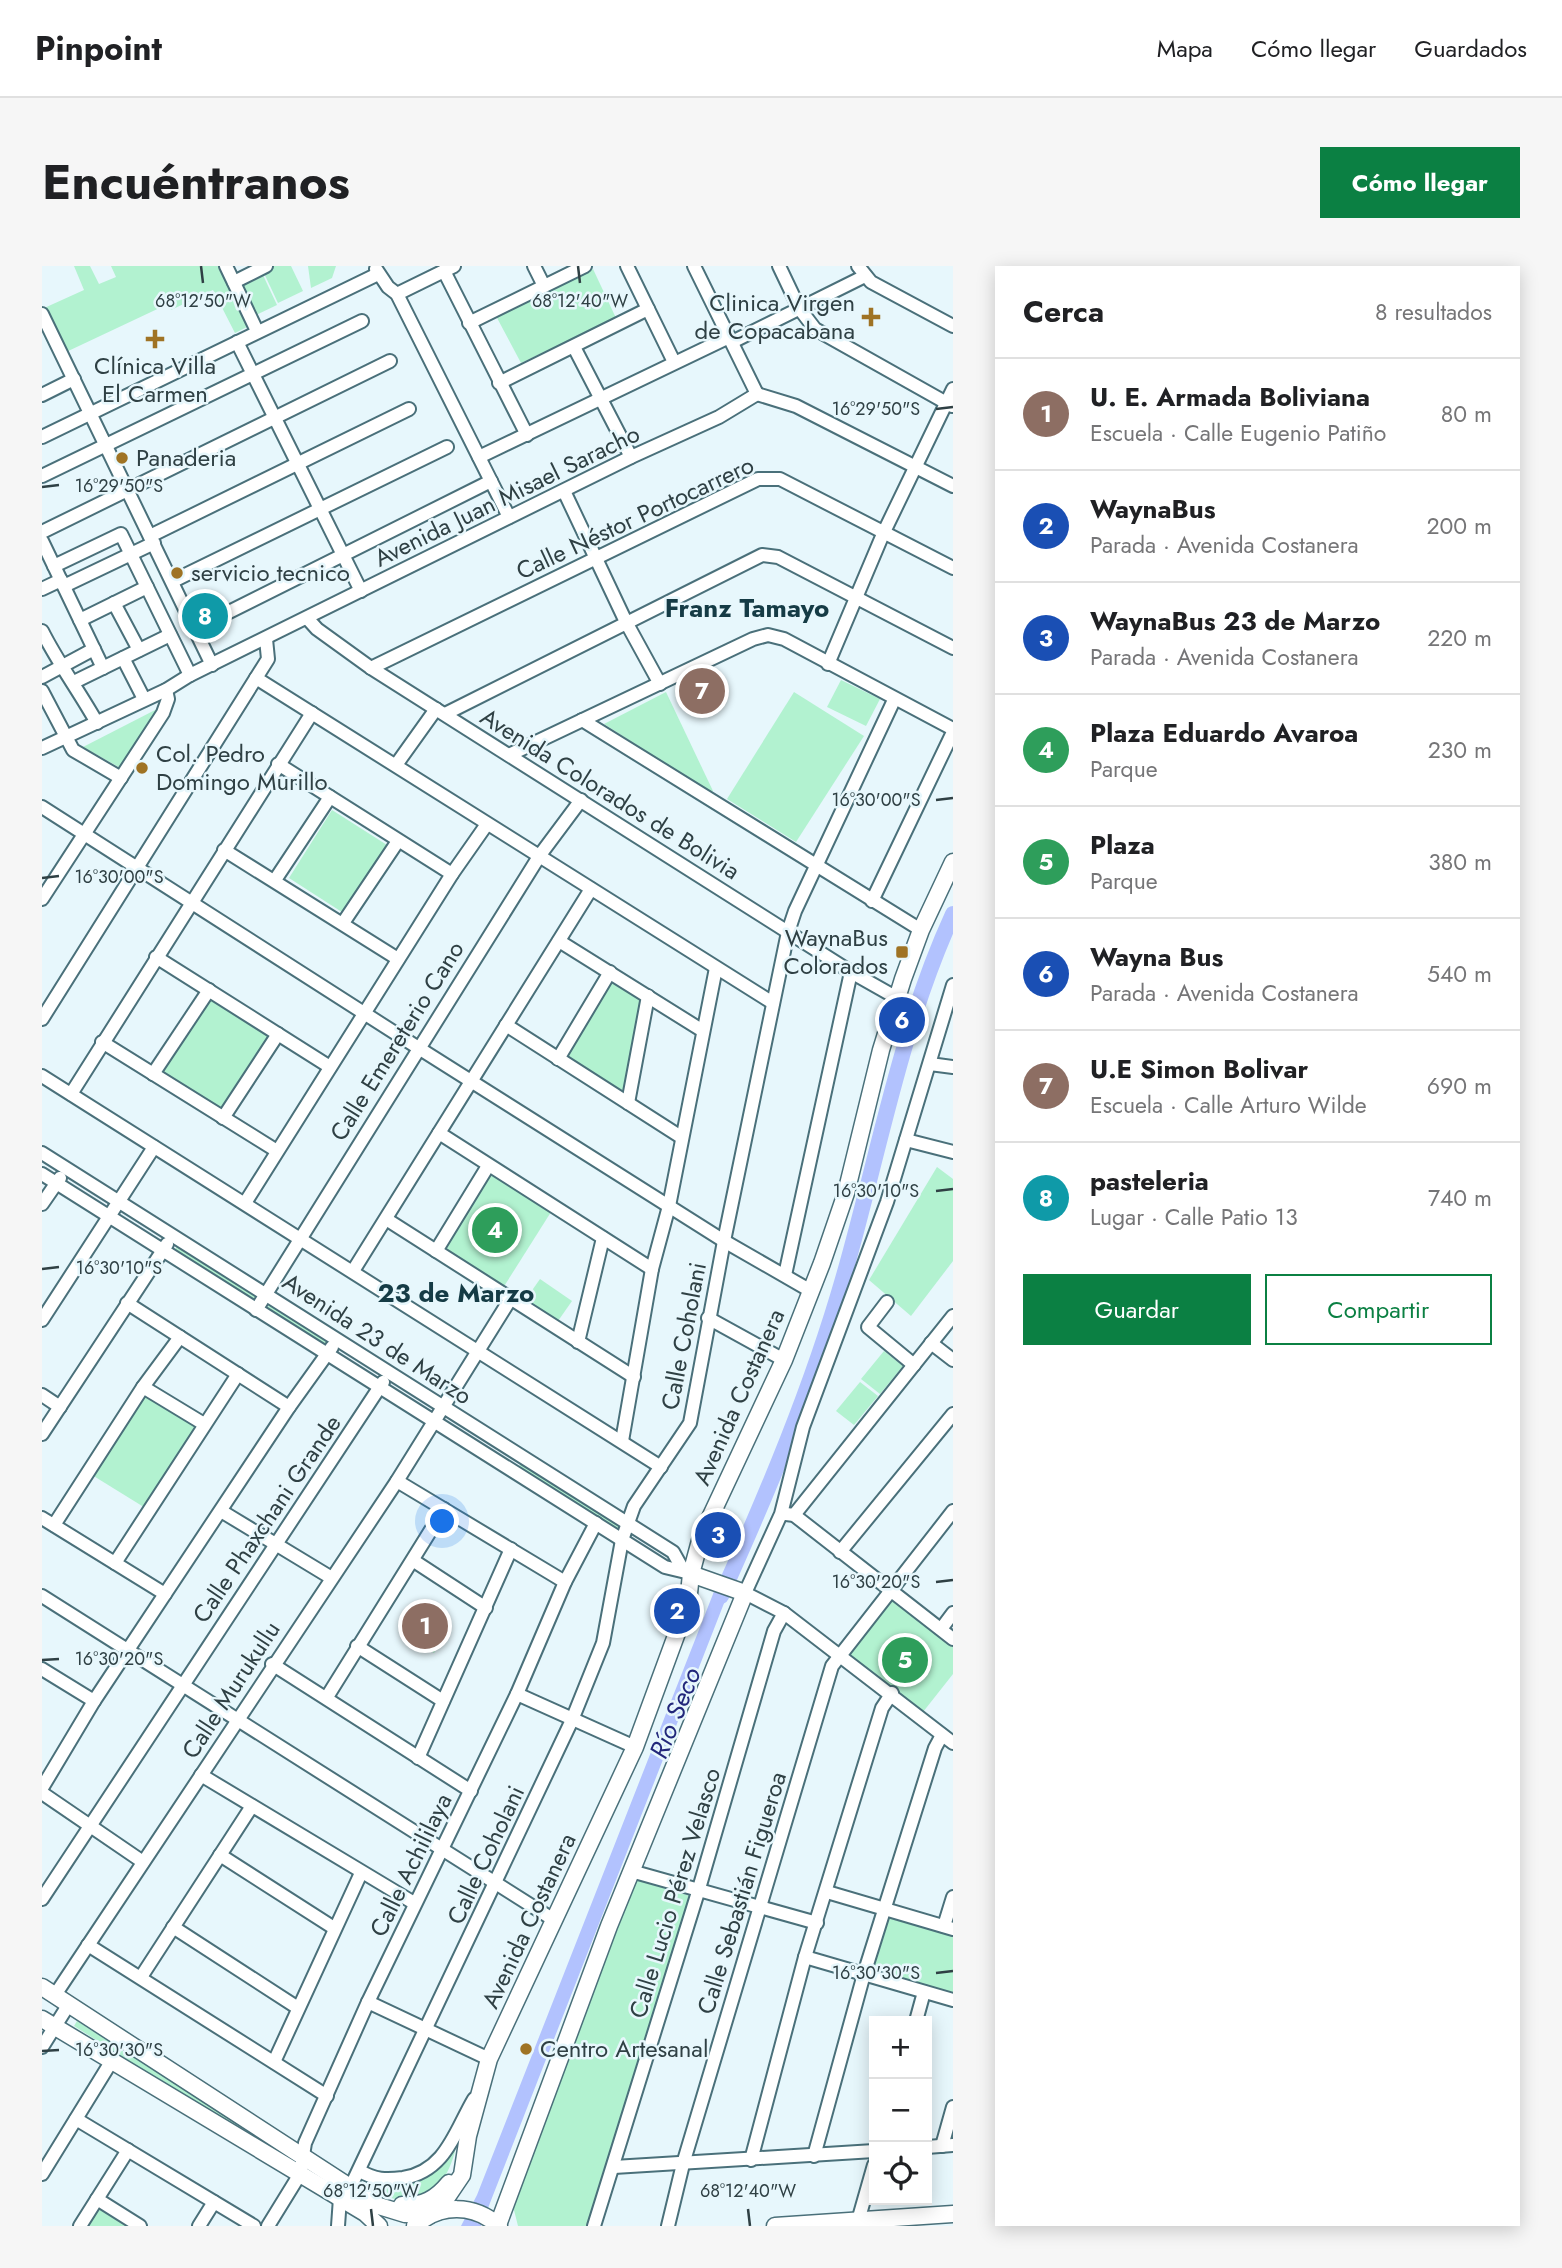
<!DOCTYPE html>
<html lang="es">
<meta charset="utf-8">
<style>
:root{--surface:#fff;--page:#f6f6f6;--text:#202124;--muted:#757577;--line:#e0e0e0;--accent:#0b8043}
body{margin:0;font-family:Jost,sans-serif;background:var(--page);color:var(--text)}
.controls{position:absolute;right:21px;bottom:21px;display:grid;overflow:hidden;border-radius:0px;box-shadow:0 4px 18px #0003}
.controls button{width:63px;height:63px;display:grid;place-items:center;padding:0;border:0;border-bottom:2px solid var(--line);background:var(--surface);color:var(--text);font:35px sans-serif}
.you{position:absolute;left:401px;top:1256px;width:24px;height:24px;margin:-18px;border:5px solid #fff;border-radius:50%;background:#1a73e8;box-shadow:0 0 0 10px #1a73e833}
.badge{display:grid;place-items:center;width:46px;height:46px;border-radius:50%;background:var(--accent);color:#fff;font-size:23px;font-weight:700}
.pin{position:absolute;translate:-50% -50%;border:4px solid #fff;box-shadow:0 2px 7px #0006}
.list{margin:0;padding:0;list-style:none}
h2{display:flex;justify-content:space-between;align-items:center;height:91px;margin:0;padding:0 28px;font-size:30px}
h2 small{font-size:23px;font-weight:400;color:var(--muted)}
.list li{display:grid;grid-template-columns:46px 1fr auto;gap:21px;align-items:center;box-sizing:border-box;height:112px;padding:0 28px;border-top:2px solid var(--line)}
.list b{display:block;font-size:26px;white-space:nowrap}
.list p{margin:0;font-size:23px;white-space:nowrap;color:var(--muted)}
.list em{font-size:23px;font-style:normal;color:var(--muted)}
.actions{display:flex;gap:14px;padding:21px 28px}
.actions a{flex:1;padding:16px 0;border:2px solid var(--accent);border-radius:0px;text-align:center;font-size:24px;color:var(--accent)}
.actions .main{background:var(--accent);color:#fff}
.icon{flex:none;width:38px;height:38px;fill:none;stroke:currentColor;stroke-width:2;stroke-linecap:round;stroke-linejoin:round}
.map{position:relative;flex:none;width:911px;height:1960px;overflow:hidden;border-radius:0px}
header{display:flex;align-items:center;gap:42px;box-sizing:border-box;height:98px;padding:0 35px;background:var(--surface);border-bottom:2px solid var(--line)}
header strong{font-size:33px}
nav{display:flex;gap:38px;margin-inline-start:auto;font-size:24px}
.intro{display:flex;align-items:center;justify-content:space-between;box-sizing:border-box;height:168px;padding:0 42px}
h1{margin:0;font-size:49px}
.button{padding:18px 32px;border-radius:0px;background:var(--accent);color:#fff;font-size:24px;font-weight:700}
main{display:flex;gap:42px;padding:0 42px}
aside{flex:1;background:var(--surface);border-radius:0px;box-shadow:0 4px 18px #0003}
.map>svg:first-child{display:block}
.green{fill:#b2f2d0}
.water{fill:#b2c2fe}
.lines{fill:none;stroke-linecap:round;stroke-linejoin:round}
.river{stroke:#b2c2fe;stroke-width:16}
.minor-casing{stroke:#4a707a;stroke-width:16}
.major-casing{stroke:#4a707a;stroke-width:19}
.minor{stroke:#fff;stroke-width:12}
.major{stroke:#fff;stroke-width:16}
.ticks{fill:none;stroke:#2f4044;stroke-width:2.5}
.poi-dot{fill:#9f7324;stroke:#e7f7fc;stroke-width:2.5}
.labels{text-anchor:middle;stroke-width:5;stroke-linejoin:round;paint-order:stroke}
.poi-label{font-size:24px;fill:#2f4044;stroke:#e7f7fc;text-anchor:start}
.street-label{font-size:24px;fill:#2f4044;stroke:#e7f7fc}
.neighbourhood-label{font-size:26px;font-weight:bold;fill:#153b45;stroke:#e7f7fc}
.water-label{font-size:26px;font-style:italic;fill:#22277b;stroke:#e7f7fc}
.ticks-label{font-size:18px;text-anchor:middle;fill:#2f4044;stroke:#e7f7fc;stroke-width:5;stroke-linejoin:round;paint-order:stroke}
</style>
<header>
<strong>Pinpoint</strong>
<nav><a>Mapa</a><a>Cómo llegar</a><a>Guardados</a></nav>
</header>
<div class="intro"><h1>Encuéntranos</h1><a class="button">Cómo llegar</a></div>
<main>
<div class="map">
<svg width="911" height="1960" viewBox="0 0 911 1960">
<rect width="100%" height="100%" fill="#e7f7fc"/>
<g class="green">
<path d="M32,0H48L57,18L74,11L69,0H180L209,59L193,67L171,24L129,44L126,38L22,87L0,43L42,24Z"/>
<path d="M227,0H249L261,25L236,37L220,3Z"/>
<path d="M266,0H294L290,12L269,22Z"/>
<path d="M551,3L574,52L479,97L454,50Z"/>
<path d="M220,7L235,39L214,49L199,17Z"/>
<path d="M799,414L838,433L824,460L785,441Z"/>
<path d="M624,426L671,525L668,526L562,458Z"/>
<path d="M752,426L822,470L754,576L685,533Z"/>
<path d="M117,442L82,504L41,481Z"/>
<path d="M290,544L345,579L303,648L247,612Z"/>
<path d="M570,713L601,731L583,827L523,792Z"/>
<path d="M169,728L231,766L181,844L120,806Z"/>
<path d="M895,901L911,913V995L869,1050L827,1014Z"/>
<path d="M445,906L509,946L461,1022L398,982Z"/>
<path d="M135,979L216,1031L213,1035L133,984Z"/>
<path d="M498,1013L530,1035L516,1055L484,1033Z"/>
<path d="M228,1038L288,1075L285,1080L224,1043Z"/>
<path d="M842,1085L861,1100L838,1128L819,1113Z"/>
<path d="M818,1116L836,1130L812,1159L794,1145Z"/>
<path d="M103,1125L157,1159L105,1243L50,1209Z"/>
<path d="M479,1197L578,1259L575,1264L476,1202Z"/>
<path d="M846,1331L911,1380V1408L881,1446L804,1386Z"/>
<path d="M376,1343L408,1364L392,1387L360,1367Z"/>
<path d="M592,1613L648,1630L549,1960H476L471,1940Z"/>
<path d="M848,1650L911,1670V1729L831,1705Z"/>
<path d="M35,1755L253,1895L254,1897L251,1899L32,1760Z"/>
<path d="M415,1877C409,1907 391,1943 353,1933C343,1931 332,1922 323,1917C367,1914 390,1918 415,1877Z"/>
<path d="M57,1938L92,1960H43Z"/>
</g>
<path class="water" d="M673,1323L686,1327L439,1960H419L435,1929Z"/>
<g class="lines">
<path class="river" d="M679,1330C725,1228 770,1121 801,1013C836,892 858,763 911,648"/>
<defs>
<g id="minor">
<path d="M184,0L215,65"/>
<path d="M492,0L502,20"/>
<path d="M585,0L632,96"/>
<path d="M652,0L715,128"/>
<path d="M737,0L757,42L773,63L910,140"/>
<path d="M816,0L829,16L911,60"/>
<path d="M334,3L346,21L355,28L467,251"/>
<path d="M402,5L485,169"/>
<path d="M192,16L224,0"/>
<path d="M355,28L412,0"/>
<path d="M0,48L170,399"/>
<path d="M427,57L543,0"/>
<path d="M195,76L319,325"/>
<path d="M690,76L823,10"/>
<path d="M532,81L589,191"/>
<path d="M457,117L606,43"/>
<path d="M715,128L754,140L911,220"/>
<path d="M0,129L32,113"/>
<path d="M0,171L336,8"/>
<path d="M437,191L687,71"/>
<path d="M0,210L320,55"/>
<path d="M522,225L584,356L618,418"/>
<path d="M0,266L348,95"/>
<path d="M108,270L367,143"/>
<path d="M0,275L61,402"/>
<path d="M12,300L79,268L148,409"/>
<path d="M131,315L405,181"/>
<path d="M22,320L112,277"/>
<path d="M0,323L19,314"/>
<path d="M72,337L97,384"/>
<path d="M265,352L275,363L329,402L809,706L855,732"/>
<path d="M38,354L105,321"/>
<path d="M153,363L449,215"/>
<path d="M0,365C16,397 37,425 55,457"/>
<path d="M81,392L102,433"/>
<path d="M786,398L841,268L911,123"/>
<path d="M329,402L716,213H738L911,302"/>
<path d="M0,411L52,383"/>
<path d="M214,412L731,737"/>
<path d="M32,416L128,369"/>
<path d="M0,425L31,484L79,512"/>
<path d="M403,448L720,289L736,291L911,382"/>
<path d="M540,454L879,664"/>
<path d="M0,482L124,424L148,409L589,191L677,151L715,128"/>
<path d="M467,489L711,373L726,369L742,373L911,463"/>
<path d="M236,498L410,608"/>
<path d="M354,499L394,443"/>
<path d="M0,541L375,781L682,975L769,1025"/>
<path d="M182,584L356,693"/>
<path d="M233,614L288,531"/>
<path d="M0,633L121,447L126,433L124,424"/>
<path d="M830,635L911,466"/>
<path d="M301,657L356,575"/>
<path d="M517,675L661,765"/>
<path d="M114,691L288,801"/>
<path d="M911,719L845,936L761,1161L739,1248L703,1327L742,1347L911,1477"/>
<path d="M0,753L226,393L224,373"/>
<path d="M464,759L639,871"/>
<path d="M60,776L235,885"/>
<path d="M516,793L568,706"/>
<path d="M888,798L911,801"/>
<path d="M111,808L167,724"/>
<path d="M0,810L619,1201"/>
<path d="M29,828L270,447"/>
<path d="M586,837L606,730"/>
<path d="M181,852L236,768"/>
<path d="M397,867L610,1003"/>
<path d="M864,874L911,886"/>
<path d="M0,887L631,1286L640,1302"/>
<path d="M0,908L623,1301L648,1307"/>
<path d="M203,937L410,608L445,558"/>
<path d="M0,938L18,912"/>
<path d="M344,953L592,1111"/>
<path d="M394,985L446,900"/>
<path d="M311,1005L549,623"/>
<path d="M743,1009L809,706"/>
<path d="M845,1036L826,1061L872,1099"/>
<path d="M85,1037L247,1141"/>
<path d="M214,1044L498,589L539,534"/>
<path d="M666,1052L742,1094"/>
<path d="M0,1054L112,881"/>
<path d="M536,1076L561,972"/>
<path d="M889,1077L911,1094"/>
<path d="M101,1121L162,1158"/>
<path d="M0,1129L18,1141"/>
<path d="M0,1168L125,978"/>
<path d="M580,1175L610,1003L627,940L674,702"/>
<path d="M355,1215L523,1316"/>
<path d="M179,1245L288,1311"/>
<path d="M744,1248L752,1249L911,1373"/>
<path d="M752,1249L911,1050"/>
<path d="M0,1252L123,1328"/>
<path d="M12,1259L101,1121L138,1071"/>
<path d="M798,1286L911,1148"/>
<path d="M372,1295L444,1342"/>
<path d="M73,1297L196,1108"/>
<path d="M0,1330L512,1654"/>
<path d="M899,1363L911,1347"/>
<path d="M315,1380L401,1435"/>
<path d="M230,1398L429,1525"/>
<path d="M0,1403L52,1435"/>
<path d="M475,1428L593,1481"/>
<path d="M285,1431L402,1243"/>
<path d="M376,1492L469,1283"/>
<path d="M159,1509L372,1637"/>
<path d="M0,1522L52,1435L247,1141L290,1081"/>
<path d="M0,1527L101,1596"/>
<path d="M178,1589L292,1662"/>
<path d="M589,1605L775,1657"/>
<path d="M785,1626L911,1663"/>
<path d="M0,1633L341,1116"/>
<path d="M902,1660L911,1631"/>
<path d="M131,1661L256,1742"/>
<path d="M46,1679L285,1830"/>
<path d="M763,1691L911,1734"/>
<path d="M99,1711L210,1540"/>
<path d="M13,1729L355,1215L469,1032"/>
<path d="M326,1736L447,1793"/>
<path d="M874,1755L882,1726"/>
<path d="M0,1781L27,1738"/>
<path d="M232,1796L319,1607"/>
<path d="M34,1853L212,1960"/>
<path d="M900,1880L911,1841"/>
<path d="M885,1881L911,1879"/>
<path d="M772,1890L822,1708L893,1482L900,1469"/>
<path d="M709,1894L763,1691L840,1442L850,1427"/>
<path d="M572,1901L832,1885"/>
<path d="M318,1905C333,1914 344,1914 361,1912C404,1905 413,1865 432,1833"/>
<path d="M0,1908L69,1796"/>
<path d="M309,1920L530,1454L561,1377L580,1274L592,1240L648,1157L682,975L746,666L753,645L852,434"/>
<path d="M55,1933L98,1960"/>
<path d="M816,1955L832,1899"/>
<path d="M38,1960L86,1884"/>
<path d="M157,1960L172,1936"/>
<path d="M226,1960L258,1908L263,1877L326,1736L475,1428L523,1316L554,1257"/>
<path d="M296,1960L298,1932"/>
<path d="M552,1960L656,1626L732,1365L742,1347"/>
<path d="M626,1960L641,1898L790,1400L911,1245"/>
</g>
<g id="major">
<path d="M0,1721L337,1940L363,1948L388,1949"/>
<path d="M0,1753L323,1947L337,1960"/>
<path d="M360,1939C381,1940 394,1933 407,1917"/>
<path d="M395,1946L420,1909L426,1870L447,1793L593,1481L646,1337L649,1308L659,1271L742,1094L780,997L804,927L839,784L861,713L879,664L911,596"/>
<path d="M456,1959L567,1660L703,1327L649,1308"/>
<path d="M373,1960C398,1937 432,1938 457,1960"/>
<path d="M733,1960L911,1948"/>
</g>
</defs>
<use href="#minor" class="minor-casing"/>
<use href="#major" class="major-casing"/>
<use href="#minor" class="minor"/>
<use href="#major" class="major"/>
</g>
<path class="ticks" d="M159,0L161,17M536,0L538,17M894,143L911,141M0,221L17,219M894,534L911,532M0,612L17,610M894,925L911,923M0,1003L17,1001M894,1316L911,1314M0,1394L17,1393M894,1707L911,1705M0,1785L17,1784M329,1943L331,1960M706,1943L708,1960"/>
<g class="poi-dot">
<path d="M825.5 40.5h7v7h7v7h-7v7h-7v-7h-7v-7h7z"/>
<path d="M109.5 62.5h7v7h7v7h-7v7h-7v-7h-7v-7h7z"/>
<circle cx="80" cy="192" r="7"/>
<circle cx="135" cy="307" r="7"/>
<circle cx="100" cy="502" r="7"/>
<rect x="853" y="679" width="14" height="14" rx="3.5"/>
<circle cx="484" cy="1783" r="7"/>
</g>
<g class="labels">
<g class="poi-label">
<text x="813" y="45" text-anchor="end">Clinica Virgen<tspan x="813" dy="28">de Copacabana</tspan></text>
<text x="113" y="108" text-anchor="middle">Clínica Villa<tspan x="113" dy="28">El Carmen</tspan></text>
<text x="94" y="200">Panaderia</text>
<text x="149" y="315">servicio tecnico</text>
<text x="114" y="496">Col. Pedro<tspan x="114" dy="28">Domingo Murillo</tspan></text>
<text x="846" y="680" text-anchor="end">WaynaBus<tspan x="846" dy="28">Colorados</tspan></text>
<text x="498" y="1791">Centro Artesanal</text>
</g>
<g class="street-label">
<text transform="translate(465 230) rotate(-26)" y="8">Avenida Juan Misael Saracho</text>
<text transform="translate(593 252) rotate(-25)" y="8">Calle Néstor Portocarrero</text>
<text transform="translate(568 528) rotate(32)" y="8">Avenida Colorados de Bolivia</text>
<text transform="translate(355 775) rotate(-58)" y="8">Calle Emereterio Cano</text>
<text transform="translate(642 1070) rotate(-79)" y="8">Calle Coholani</text>
<text transform="translate(335 1073) rotate(33)" y="8">Avenida 23 de Marzo</text>
<text transform="translate(697 1131) rotate(-66)" y="8">Avenida Costanera</text>
<text transform="translate(225 1253) rotate(-56)" y="8">Calle Phaxchani Grande</text>
<text transform="translate(189 1424) rotate(-57)" y="8">Calle Murukullu</text>
<text transform="translate(444 1589) rotate(-65)" y="8">Calle Coholani</text>
<text transform="translate(369 1599) rotate(-64)" y="8">Calle Achililaya</text>
<text transform="translate(633 1627) rotate(-73)" y="8">Calle Lucio Pérez Velasco</text>
<text transform="translate(700 1627) rotate(-73)" y="8">Calle Sebastián Figueroa</text>
<text transform="translate(487 1655) rotate(-65)" y="8">Avenida Costanera</text>
</g>
<g class="neighbourhood-label">
<text x="705" y="351">Franz Tamayo</text>
<text x="414" y="1036">23 de Marzo</text>
</g>
<g class="water-label">
<text transform="translate(633 1447) rotate(-68)" y="9">Río Seco</text>
</g>
</g>
<g class="ticks-label">
<text x="161" y="41">68°12'50"W</text>
<text x="538" y="41">68°12'40"W</text>
<text x="834" y="149">16°29'50"S</text>
<text x="77" y="226">16°29'50"S</text>
<text x="834" y="540">16°30'00"S</text>
<text x="77" y="617">16°30'00"S</text>
<text x="834" y="931">16°30'10"S</text>
<text x="77" y="1008">16°30'10"S</text>
<text x="834" y="1322">16°30'20"S</text>
<text x="77" y="1399">16°30'20"S</text>
<text x="834" y="1713">16°30'30"S</text>
<text x="77" y="1790">16°30'30"S</text>
<text x="329" y="1931">68°12'50"W</text>
<text x="706" y="1931">68°12'40"W</text>
</g>
</svg>
<div class="controls">
<button>+</button>
<button>−</button>
<button><svg class="icon" aria-label="locate" viewBox="0 0 24 24"><circle cx="12" cy="12" r="6"/><path d="M12 2v4M12 18v4M2 12h4M18 12h4"/></svg></button>
</div>
<div class="you"></div>
<div class="pin badge" style="left:383px;top:1360px;background:#8d6e63">1</div>
<div class="pin badge" style="left:635px;top:1345px;background:#1a4fb4">2</div>
<div class="pin badge" style="left:676px;top:1269px;background:#1a4fb4">3</div>
<div class="pin badge" style="left:453px;top:964px;background:#2e9e5b">4</div>
<div class="pin badge" style="left:863px;top:1394px;background:#2e9e5b">5</div>
<div class="pin badge" style="left:860px;top:754px;background:#1a4fb4">6</div>
<div class="pin badge" style="left:660px;top:425px;background:#8d6e63">7</div>
<div class="pin badge" style="left:163px;top:350px;background:#0f9aa8">8</div>
</div>
<aside>
<h2>Cerca<small>8 resultados</small></h2>
<ul class="list">
<li><span class="badge" style="background:#8d6e63">1</span><div><b>U. E. Armada Boliviana</b><p>Escuela · Calle Eugenio Patiño</p></div><em>80 m</em></li>
<li><span class="badge" style="background:#1a4fb4">2</span><div><b>WaynaBus</b><p>Parada · Avenida Costanera</p></div><em>200 m</em></li>
<li><span class="badge" style="background:#1a4fb4">3</span><div><b>WaynaBus 23 de Marzo</b><p>Parada · Avenida Costanera</p></div><em>220 m</em></li>
<li><span class="badge" style="background:#2e9e5b">4</span><div><b>Plaza Eduardo Avaroa</b><p>Parque</p></div><em>230 m</em></li>
<li><span class="badge" style="background:#2e9e5b">5</span><div><b>Plaza</b><p>Parque</p></div><em>380 m</em></li>
<li><span class="badge" style="background:#1a4fb4">6</span><div><b>Wayna Bus</b><p>Parada · Avenida Costanera</p></div><em>540 m</em></li>
<li><span class="badge" style="background:#8d6e63">7</span><div><b>U.E Simon Bolivar</b><p>Escuela · Calle Arturo Wilde</p></div><em>690 m</em></li>
<li><span class="badge" style="background:#0f9aa8">8</span><div><b>pasteleria</b><p>Lugar · Calle Patio 13</p></div><em>740 m</em></li>
</ul>
<div class="actions"><a class="main">Guardar</a><a>Compartir</a></div>
</aside>
</main>
